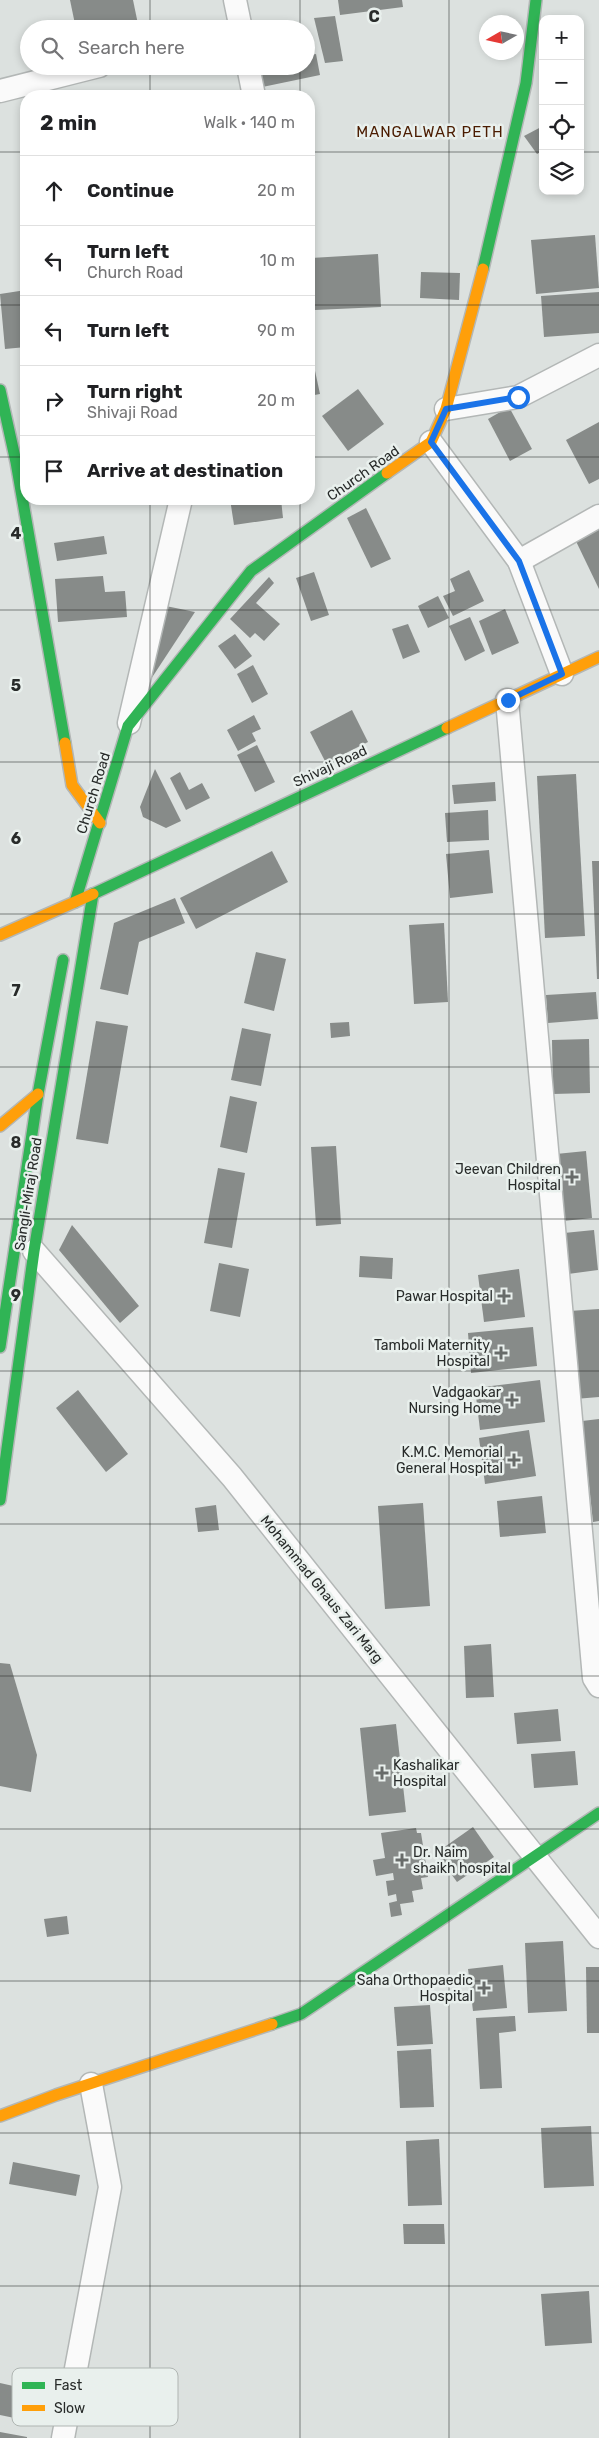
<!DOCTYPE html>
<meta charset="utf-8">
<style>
:root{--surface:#fff;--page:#f6f6f6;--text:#202124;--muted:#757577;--line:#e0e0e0}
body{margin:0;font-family:Rubik,sans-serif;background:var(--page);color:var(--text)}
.controls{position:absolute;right:15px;top:15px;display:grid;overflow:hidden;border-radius:10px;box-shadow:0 2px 8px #0003}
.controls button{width:45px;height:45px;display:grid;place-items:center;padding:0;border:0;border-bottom:1px solid var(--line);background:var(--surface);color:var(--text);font:25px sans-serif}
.compass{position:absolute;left:479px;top:15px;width:45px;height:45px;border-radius:50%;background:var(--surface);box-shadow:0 2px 8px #0003;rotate:261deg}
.stop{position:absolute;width:15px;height:15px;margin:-11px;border:4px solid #1a73e8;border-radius:50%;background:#fff}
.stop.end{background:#1a73e8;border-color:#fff;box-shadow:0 1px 5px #0008}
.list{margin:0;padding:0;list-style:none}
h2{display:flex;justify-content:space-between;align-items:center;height:65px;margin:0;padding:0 20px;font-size:21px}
h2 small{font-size:16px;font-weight:400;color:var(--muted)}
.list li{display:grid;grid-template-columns:32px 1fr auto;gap:15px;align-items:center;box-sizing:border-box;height:70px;padding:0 20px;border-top:1px solid var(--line)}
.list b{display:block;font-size:19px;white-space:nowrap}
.list p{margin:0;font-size:16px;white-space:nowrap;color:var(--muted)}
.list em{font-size:16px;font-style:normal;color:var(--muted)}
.icon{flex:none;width:28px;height:28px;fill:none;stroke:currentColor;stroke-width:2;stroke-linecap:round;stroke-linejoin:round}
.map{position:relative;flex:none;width:599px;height:2438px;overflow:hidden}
.search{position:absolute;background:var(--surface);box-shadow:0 2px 8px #0003;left:20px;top:20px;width:295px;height:55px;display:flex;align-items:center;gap:12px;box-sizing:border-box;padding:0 18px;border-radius:28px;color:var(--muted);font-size:19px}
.panel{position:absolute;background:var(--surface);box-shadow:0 2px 8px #0003;left:20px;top:90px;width:295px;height:415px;border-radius:20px}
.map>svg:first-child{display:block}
.building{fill:#878b89}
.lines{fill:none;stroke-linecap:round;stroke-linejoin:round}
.street-casing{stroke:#b3b7b6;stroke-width:25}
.fast-casing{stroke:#b3b7b6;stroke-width:14}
.slow-casing{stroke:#b3b7b6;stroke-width:14}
.street{stroke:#fafafa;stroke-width:22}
.fast{stroke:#30b455;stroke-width:11}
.slow{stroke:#ff9f0a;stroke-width:11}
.route{stroke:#1a73e8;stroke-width:6}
.grid{fill:none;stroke:#282b2a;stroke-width:1;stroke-opacity:0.55}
.poi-dot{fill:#676b69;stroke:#e9f0ed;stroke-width:2}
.labels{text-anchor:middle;stroke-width:5;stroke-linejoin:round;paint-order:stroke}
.street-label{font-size:14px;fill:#282b2a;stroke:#e9f0ed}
.poi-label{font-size:14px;fill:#282b2a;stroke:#e9f0ed;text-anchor:end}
.neighbourhood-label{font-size:15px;letter-spacing:1px;fill:#4b1c01;stroke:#e9f0ed}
.key{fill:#e9f0ed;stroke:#afb5b2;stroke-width:1}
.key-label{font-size:14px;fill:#282b2a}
.grid-label{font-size:16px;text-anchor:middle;font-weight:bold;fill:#282b2a;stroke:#e9f0ed;stroke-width:5;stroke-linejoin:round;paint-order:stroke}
</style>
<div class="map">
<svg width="599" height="2438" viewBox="0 0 599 2438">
<rect width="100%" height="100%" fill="#dce1df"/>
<g class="building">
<path d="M70,0H133L139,29H76Z"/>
<path d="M338,0H402L403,7L340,15Z"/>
<path d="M335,16L343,61L325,63L314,18Z"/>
<path d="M316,54L320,75L253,89V66H306V56Z"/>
<path d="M543,126V151L537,154L524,136Z"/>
<path d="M595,235L599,288L536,294L531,240Z"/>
<path d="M378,254L381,307L315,310L311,258Z"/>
<path d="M421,272L460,273L459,300L420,298Z"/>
<path d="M26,290V347L5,349L0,294Z"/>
<path d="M599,292V333L544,337L541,296Z"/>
<path d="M309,343L320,394L309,396Z"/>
<path d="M358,389L384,424L348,451L322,416Z"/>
<path d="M509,407L532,449L510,461L488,419Z"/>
<path d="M599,422V479L589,484L566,440Z"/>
<path d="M230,499H281L283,518L234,525Z"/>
<path d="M366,508L391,559L371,568L347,518Z"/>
<path d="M599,522V589L573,535Z"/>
<path d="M104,536L107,554L57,561L54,543Z"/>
<path d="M469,570L484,601L453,616L443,596L455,591L450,579Z"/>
<path d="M314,572L329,615L311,621L296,578Z"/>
<path d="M103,576L105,592L125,591L127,617L58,622L55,579Z"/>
<path d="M269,577L274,583L256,603L280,624L264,641L255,633L250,638L230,619Z"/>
<path d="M438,596L449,618L428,628L418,606Z"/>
<path d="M161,605L195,612L151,679Z"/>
<path d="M505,609L519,643L492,655L479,621Z"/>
<path d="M470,617L485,651L465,661L449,626Z"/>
<path d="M408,624L420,652L403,659L392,629Z"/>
<path d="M235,634L252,656L235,669L218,646Z"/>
<path d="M253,665L268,694L252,703L237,674Z"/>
<path d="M352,710L368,742L326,763L310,732Z"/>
<path d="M254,715L261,729L252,733L256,741L238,751L227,730Z"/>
<path d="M257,745L275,782L255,792L237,755Z"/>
<path d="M155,769L181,821L166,828L143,817L140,807Z"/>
<path d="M180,772L189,790L202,783L210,798L186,810L170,778Z"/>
<path d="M576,774L585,936L545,938L537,776Z"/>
<path d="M495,782L496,801L454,804L452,785Z"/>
<path d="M488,810L489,840L447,842L445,813Z"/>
<path d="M489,850L493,893L450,898L446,854Z"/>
<path d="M272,851L288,882L196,929L180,898Z"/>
<path d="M592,861H599V979H597Z"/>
<path d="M175,898L185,923L139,942L128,995L100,989L114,923Z"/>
<path d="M444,923L448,1002L414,1004L409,925Z"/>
<path d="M256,952L286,959L274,1011L244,1003Z"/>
<path d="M596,992L598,1019L548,1023L546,995Z"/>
<path d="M96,1021L128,1026L108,1144L76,1139Z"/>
<path d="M349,1022L350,1036L331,1038L330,1023Z"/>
<path d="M242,1028L271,1034L261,1086L231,1080Z"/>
<path d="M589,1039L590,1093L553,1094L552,1040Z"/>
<path d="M230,1096L257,1102L247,1153L220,1147Z"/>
<path d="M336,1146L341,1224L316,1226L311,1147Z"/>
<path d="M586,1151L592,1218L563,1221L556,1154Z"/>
<path d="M218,1168L245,1173L232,1248L204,1243Z"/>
<path d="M72,1225L139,1306L120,1323L59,1250Z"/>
<path d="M594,1230L598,1270L568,1274L564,1233Z"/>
<path d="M360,1256L393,1258L392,1279L359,1277Z"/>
<path d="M219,1263L249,1269L240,1317L210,1311Z"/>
<path d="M519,1269L525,1317L484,1322L478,1275Z"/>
<path d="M599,1309V1397L575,1399L569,1311Z"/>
<path d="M533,1327L537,1366L471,1373L468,1333Z"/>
<path d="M540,1380L545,1422L480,1430L475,1388Z"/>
<path d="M78,1390L128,1454L106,1472L56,1408Z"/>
<path d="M599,1419V1521L593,1522L582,1421Z"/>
<path d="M529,1430L536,1476L485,1484L479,1438Z"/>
<path d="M542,1496L546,1533L500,1537L497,1501Z"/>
<path d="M423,1503L430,1606L385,1609L378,1506Z"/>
<path d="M216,1505L219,1530L198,1532L195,1508Z"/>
<path d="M491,1644L494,1697L466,1698L464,1646Z"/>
<path d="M0,1663L10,1664L37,1755L31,1792L0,1786Z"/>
<path d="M558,1709L561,1741L517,1744L514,1713Z"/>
<path d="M396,1724L406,1812L369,1816L360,1728Z"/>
<path d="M575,1751L578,1785L534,1788L531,1754Z"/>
<path d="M473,1827L494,1857L457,1882L436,1853Z"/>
<path d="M416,1828L417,1833H421L428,1877L421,1878L423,1889L412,1891L414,1902L400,1904L402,1915L391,1917L389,1903L397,1901L396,1894L388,1896L386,1881L394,1880L393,1873L376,1876L373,1860L385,1858L381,1833Z"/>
<path d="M67,1916L69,1934L47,1937L44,1919Z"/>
<path d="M563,1941L567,2011L528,2013L525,1943Z"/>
<path d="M503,1965L507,2008L473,2011L468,1969Z"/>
<path d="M586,1967H599V2033H587Z"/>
<path d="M430,2005L433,2044L397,2046L394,2007Z"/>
<path d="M515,2016L516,2031L499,2033L502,2088L480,2089L476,2018Z"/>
<path d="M431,2049L434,2107L400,2108L397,2051Z"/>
<path d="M591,2126L594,2186L544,2188L541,2128Z"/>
<path d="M439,2139L442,2205L408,2206L406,2141Z"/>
<path d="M13,2162L80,2175L76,2196L9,2184Z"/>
<path d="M403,2224H444L445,2244H404Z"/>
<path d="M589,2291L592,2343L545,2346L541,2294Z"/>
<path d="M0,2383L40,2392L34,2422L0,2415Z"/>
<path d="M0,2432L27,2437V2438H0Z"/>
</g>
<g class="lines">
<defs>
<g id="street">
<path d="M235,0L241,29"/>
<path d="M248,66L254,96"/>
<path d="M0,91L99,66"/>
<path d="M446,409L518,397L599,355"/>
<path d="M431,442L519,561L562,674"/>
<path d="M519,561L599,516"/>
<path d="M507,700L594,1678L599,1686"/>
<path d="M129,723L181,499"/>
<path d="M34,1251L232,1477L599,1937"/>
<path d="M63,2438L110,2187L91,2084"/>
</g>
<g id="fast">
<path d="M483,269L526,83L536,0"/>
<path d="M0,390L16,462L65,743"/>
<path d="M93,894L447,728"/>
<path d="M75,902L128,726L251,571L387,473"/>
<path d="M0,1347L38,1094L63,960"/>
<path d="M0,1500L34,1251L93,894"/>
<path d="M272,2024L301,2014L599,1813"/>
</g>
<g id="slow">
<path d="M387,473L431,442L446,409L483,269"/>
<path d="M447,728L599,657"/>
<path d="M65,743L72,785L100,823"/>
<path d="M0,935L93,894"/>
<path d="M0,1126L38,1094"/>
<path d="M0,2116L56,2095L272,2024"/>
</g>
</defs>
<use href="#street" class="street-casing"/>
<use href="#fast" class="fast-casing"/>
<use href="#slow" class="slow-casing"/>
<use href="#street" class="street"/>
<use href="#fast" class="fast"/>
<use href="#slow" class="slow"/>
</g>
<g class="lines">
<path class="route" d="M508,700L562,674L519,561L431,442L446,409L518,397"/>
</g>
<path class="grid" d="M150,0V29M300,0V29M449,0V2438M150,66V96M300,66V96M0,152H26M309,152H543M580,152H599M0,305H26M309,305H599M0,457H26M309,457H599M150,499V2438M300,499V2438M0,610H599M0,762H599M0,914H599M0,1067H599M0,1219H599M0,1371H599M0,1524H599M0,1676H599M0,1829H599M0,1981H599M0,2133H599M0,2286H599"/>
<g class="poi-dot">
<path d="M569.5 1169.5h5v5h5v5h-5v5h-5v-5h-5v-5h5z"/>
<path d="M501.5 1288.5h5v5h5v5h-5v5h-5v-5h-5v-5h5z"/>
<path d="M498.5 1345.5h5v5h5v5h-5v5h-5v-5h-5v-5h5z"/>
<path d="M509.5 1392.5h5v5h5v5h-5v5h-5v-5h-5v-5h5z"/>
<path d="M511.5 1452.5h5v5h5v5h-5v5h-5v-5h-5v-5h5z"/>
<path d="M379.5 1765.5h5v5h5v5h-5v5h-5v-5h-5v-5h5z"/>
<path d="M399.5 1852.5h5v5h5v5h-5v5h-5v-5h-5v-5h5z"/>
<path d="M481.5 1980.5h5v5h5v5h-5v5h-5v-5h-5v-5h5z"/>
</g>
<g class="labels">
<g class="street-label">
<text transform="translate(363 473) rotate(-35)" y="5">Church Road</text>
<text transform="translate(330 766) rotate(-25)" y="5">Shivaji Road</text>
<text transform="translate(93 793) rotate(-73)" y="5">Church Road</text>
<text transform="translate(28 1194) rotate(-81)" y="5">Sangli-Miraj Road</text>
<text transform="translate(322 1589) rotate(51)" y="5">Mohammad Ghaus Zari Marg</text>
</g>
<g class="poi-label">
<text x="561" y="1174">Jeevan Children<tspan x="561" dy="16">Hospital</tspan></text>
<text x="493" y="1301">Pawar Hospital</text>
<text x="490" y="1350">Tamboli Maternity<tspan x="490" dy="16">Hospital</tspan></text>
<text x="501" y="1397">Vadgaokar<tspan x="501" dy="16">Nursing Home</tspan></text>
<text x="503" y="1457">K.M.C. Memorial<tspan x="503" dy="16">General Hospital</tspan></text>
<text x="393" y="1770" text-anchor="start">Kashalikar<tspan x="393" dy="16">Hospital</tspan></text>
<text x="413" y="1857" text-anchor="start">Dr. Naim<tspan x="413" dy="16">shaikh hospital</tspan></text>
<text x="473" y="1985">Saha Orthopaedic<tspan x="473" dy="16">Hospital</tspan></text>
</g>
<g class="neighbourhood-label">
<text x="430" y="137">MANGALWAR PETH</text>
</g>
</g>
<rect x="12" y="2368" width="166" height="58" rx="8" class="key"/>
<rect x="22" y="2382" width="23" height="7" fill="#30b455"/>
<rect x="22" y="2405" width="23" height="6" fill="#ff9f0a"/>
<g class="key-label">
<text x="54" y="2390">Fast</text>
<text x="54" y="2413">Slow</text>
</g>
<g class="grid-label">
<text x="374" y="22">C</text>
<text x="16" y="539">4</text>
<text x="16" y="691">5</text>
<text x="16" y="844">6</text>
<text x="16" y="996">7</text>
<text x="16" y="1148">8</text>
<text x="16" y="1301">9</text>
</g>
</svg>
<div class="controls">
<button>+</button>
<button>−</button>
<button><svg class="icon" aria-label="locate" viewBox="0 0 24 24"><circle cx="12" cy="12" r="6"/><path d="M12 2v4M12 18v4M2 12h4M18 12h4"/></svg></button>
<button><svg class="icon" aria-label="layers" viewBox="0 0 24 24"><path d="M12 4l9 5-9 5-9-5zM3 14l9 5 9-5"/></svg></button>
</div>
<svg class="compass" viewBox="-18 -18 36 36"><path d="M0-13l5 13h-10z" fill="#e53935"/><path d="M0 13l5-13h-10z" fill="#757577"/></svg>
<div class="stop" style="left:518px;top:397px"></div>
<div class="stop end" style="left:508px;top:700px"></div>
<div class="search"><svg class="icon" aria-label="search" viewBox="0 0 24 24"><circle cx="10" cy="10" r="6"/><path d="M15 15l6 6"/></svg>Search here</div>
<section class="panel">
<h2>2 min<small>Walk · 140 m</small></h2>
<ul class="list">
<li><svg class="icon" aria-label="ahead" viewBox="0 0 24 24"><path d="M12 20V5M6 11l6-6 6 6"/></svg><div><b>Continue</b></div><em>20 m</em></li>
<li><svg class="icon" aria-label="left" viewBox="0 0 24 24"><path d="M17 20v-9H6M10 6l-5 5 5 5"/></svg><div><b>Turn left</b><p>Church Road</p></div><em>10 m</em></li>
<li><svg class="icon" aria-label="left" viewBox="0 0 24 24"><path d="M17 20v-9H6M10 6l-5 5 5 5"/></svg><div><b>Turn left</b></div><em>90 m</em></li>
<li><svg class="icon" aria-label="right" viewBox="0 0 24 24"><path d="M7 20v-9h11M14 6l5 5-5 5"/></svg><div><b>Turn right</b><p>Shivaji Road</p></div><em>20 m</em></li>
<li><svg class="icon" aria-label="arrive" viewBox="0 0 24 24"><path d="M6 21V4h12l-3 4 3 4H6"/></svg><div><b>Arrive at destination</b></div></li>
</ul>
</section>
</div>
